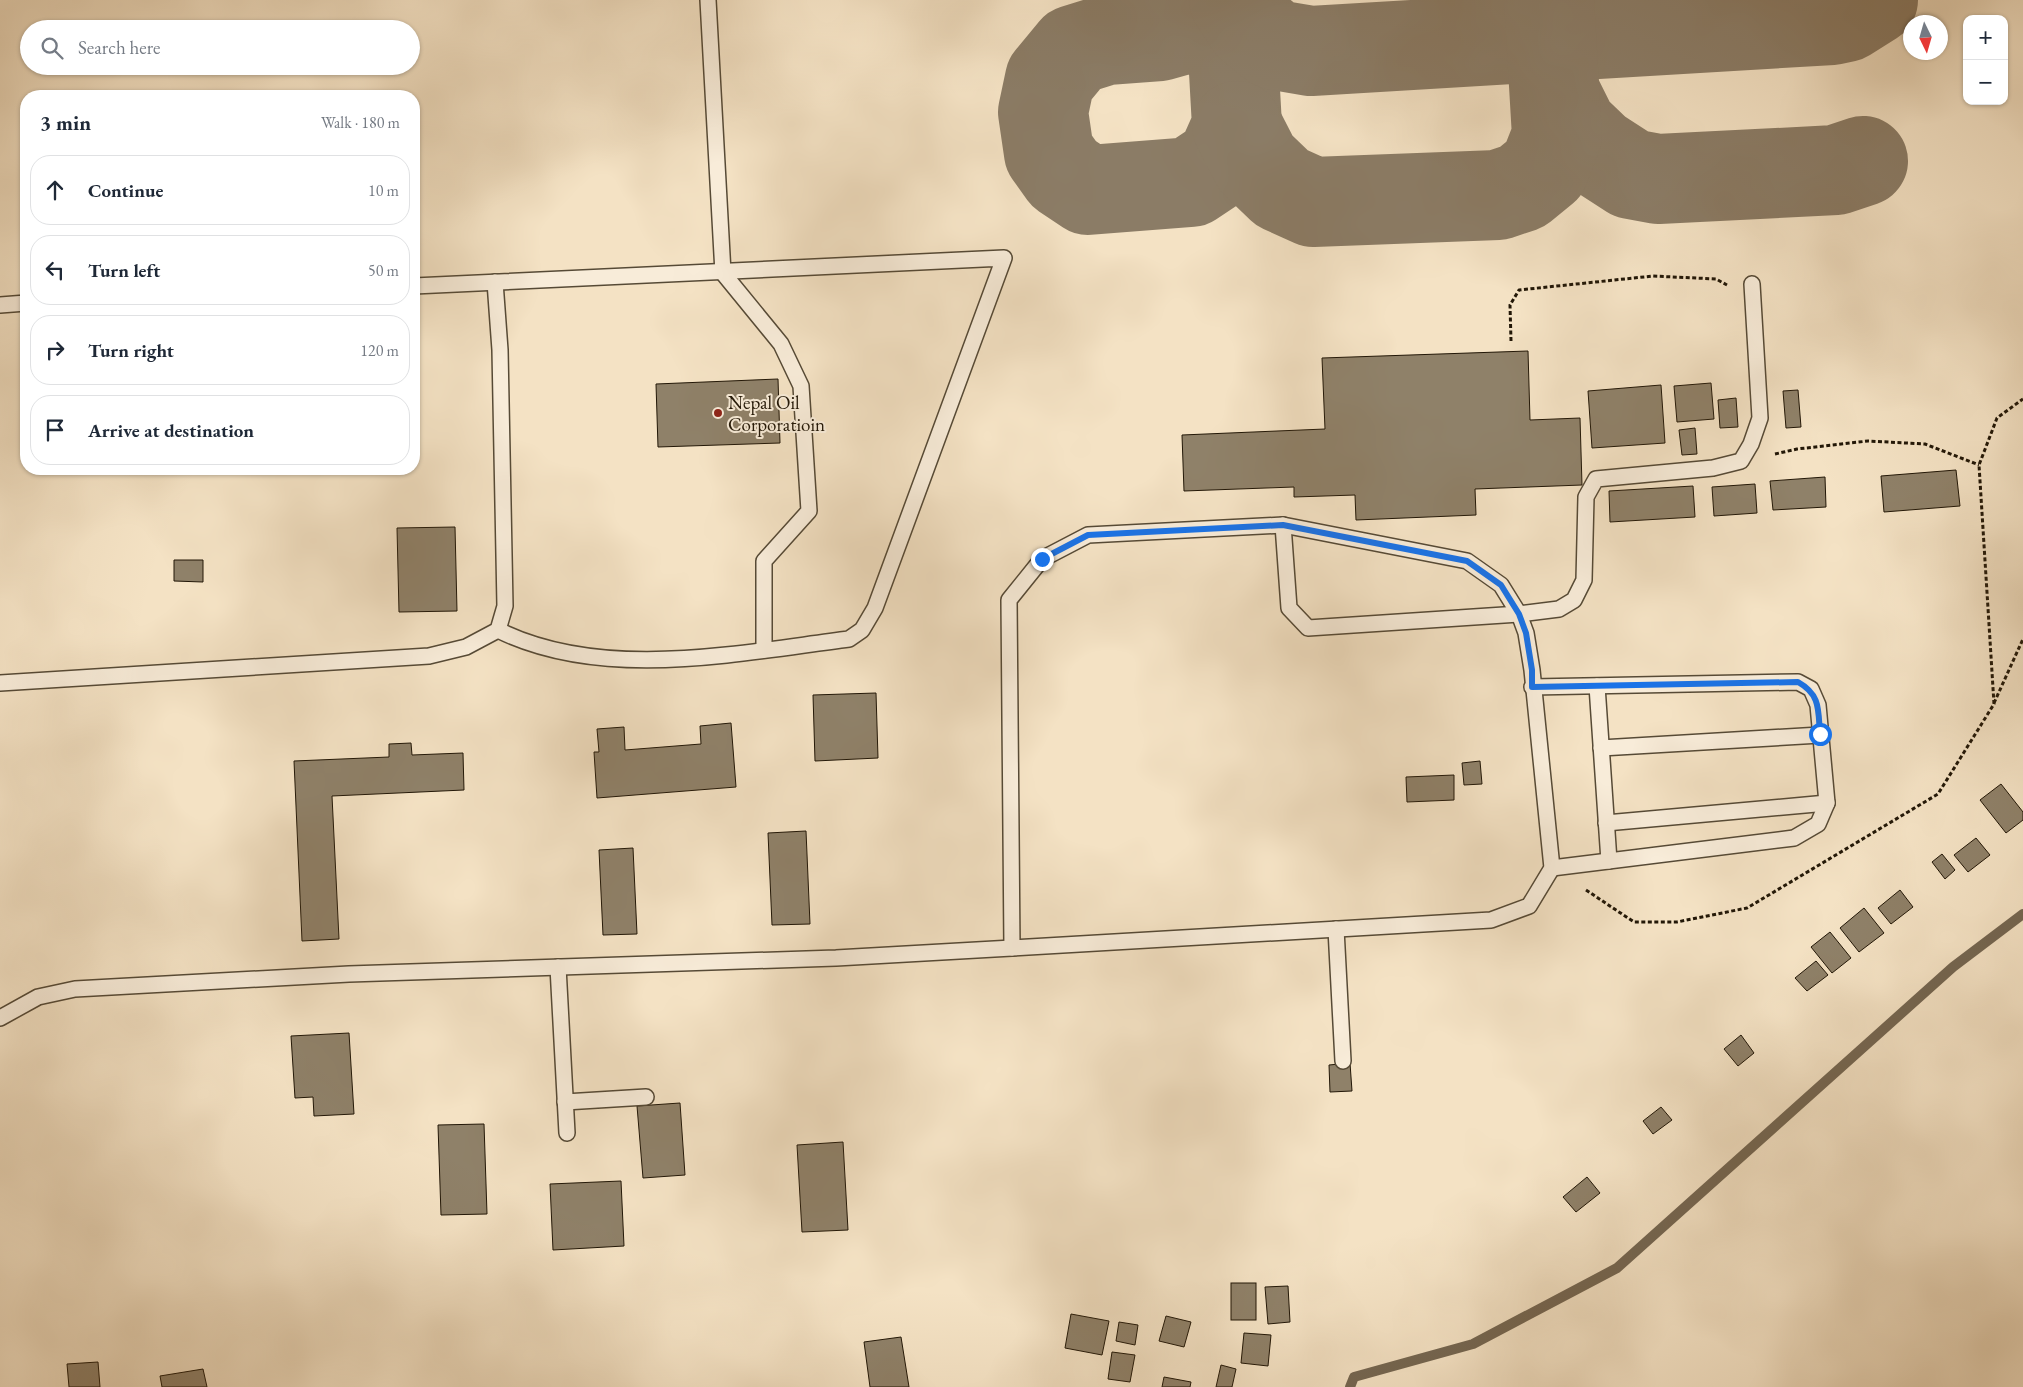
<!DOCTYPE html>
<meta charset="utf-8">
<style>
:root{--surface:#fff;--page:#f6f6f7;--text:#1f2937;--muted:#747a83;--line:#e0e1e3}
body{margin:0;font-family:"EB Garamond",serif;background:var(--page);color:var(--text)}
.controls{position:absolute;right:15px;top:15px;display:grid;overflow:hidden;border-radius:10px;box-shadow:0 1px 4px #0004}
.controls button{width:45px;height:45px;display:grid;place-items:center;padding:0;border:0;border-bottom:1px solid var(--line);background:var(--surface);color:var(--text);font:25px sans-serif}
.compass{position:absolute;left:1903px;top:15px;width:45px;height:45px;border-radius:50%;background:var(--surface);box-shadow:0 1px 4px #0004;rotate:175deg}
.stop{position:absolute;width:15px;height:15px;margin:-11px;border:4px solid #1a73e8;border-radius:50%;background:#fff}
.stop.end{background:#1a73e8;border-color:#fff;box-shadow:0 1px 5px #0008}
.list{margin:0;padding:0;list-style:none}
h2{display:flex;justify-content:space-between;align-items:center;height:65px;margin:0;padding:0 20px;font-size:21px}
h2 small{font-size:16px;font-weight:400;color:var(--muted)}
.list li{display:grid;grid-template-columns:32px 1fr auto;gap:15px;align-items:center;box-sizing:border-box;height:70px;margin:0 10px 10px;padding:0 10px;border:1px solid var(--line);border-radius:20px}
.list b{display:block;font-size:19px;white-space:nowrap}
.list em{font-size:16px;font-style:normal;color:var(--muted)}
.icon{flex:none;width:28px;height:28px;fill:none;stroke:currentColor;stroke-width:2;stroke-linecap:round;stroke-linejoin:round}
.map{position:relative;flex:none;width:2023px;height:1387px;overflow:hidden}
.search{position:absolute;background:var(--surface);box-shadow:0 1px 4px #0004;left:20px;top:20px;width:400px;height:55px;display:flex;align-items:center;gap:12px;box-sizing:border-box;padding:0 18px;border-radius:28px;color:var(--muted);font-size:19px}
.panel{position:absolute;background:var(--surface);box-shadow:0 1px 4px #0004;left:20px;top:90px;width:400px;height:385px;border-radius:20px}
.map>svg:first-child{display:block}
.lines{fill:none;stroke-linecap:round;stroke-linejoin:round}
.stream{stroke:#756752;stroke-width:10}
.taxiway{stroke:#8b7c66;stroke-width:90}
.building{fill:#8f8169;stroke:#221707}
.service-casing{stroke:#564a36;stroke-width:18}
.path{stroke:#221707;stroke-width:3;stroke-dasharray:4 2.5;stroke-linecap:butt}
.service{stroke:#f8ecd9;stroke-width:15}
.route{stroke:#1a73e8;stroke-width:6}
.poi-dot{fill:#8f2418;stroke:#f8ecd9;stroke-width:2}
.labels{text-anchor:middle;stroke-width:4;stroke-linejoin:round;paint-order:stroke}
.poi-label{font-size:19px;fill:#221707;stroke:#f8ecd9;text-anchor:start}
</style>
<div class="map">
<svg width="2023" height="1387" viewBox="0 0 2023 1387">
<rect width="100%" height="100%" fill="#f4e2c4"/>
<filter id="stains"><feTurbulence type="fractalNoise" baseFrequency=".004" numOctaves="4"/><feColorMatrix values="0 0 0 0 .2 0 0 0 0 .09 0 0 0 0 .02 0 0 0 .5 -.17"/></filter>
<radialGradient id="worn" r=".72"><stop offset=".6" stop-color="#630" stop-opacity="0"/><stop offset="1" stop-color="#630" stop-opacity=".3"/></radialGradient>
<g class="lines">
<path class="stream" d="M1350,1387L1354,1377L1473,1344L1617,1268L1953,967L2023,914"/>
<g class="taxiway">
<path d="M1222,0L1192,27L1160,36L1106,40L1074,50L1050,79L1043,112L1049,153L1064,174L1088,190L1191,182L1221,162L1237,126L1230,0"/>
<path d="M1234,0L1251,26L1275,45L1311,51L1832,20L1846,17L1873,0"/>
<path d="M1555,93L1573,129L1597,152L1631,174L1658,179L1836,170L1863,161"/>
<path d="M1237,126L1256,163L1282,188L1313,202L1498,195L1522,187L1544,169L1557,136L1549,0"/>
</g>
</g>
<g class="building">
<path d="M1528,351L1530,420L1580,418L1582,485L1475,489L1476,515L1356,520L1355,495L1294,497V487L1184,491L1182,435L1325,429L1322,358Z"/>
<path d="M778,379L780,443L658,447L656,384Z"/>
<path d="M1711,383L1714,419L1677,422L1674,386Z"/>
<path d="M1661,385L1665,443L1592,448L1588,391Z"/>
<path d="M1798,390L1801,427L1786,428L1783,391Z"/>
<path d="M1736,398L1738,427L1720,428L1718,400Z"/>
<path d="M1695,428L1697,454L1682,455L1679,430Z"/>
<path d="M288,469H314V473L288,474Z"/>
<path d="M1956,470L1960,506L1884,512L1881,476Z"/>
<path d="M1825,477L1826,507L1773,510L1770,481Z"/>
<path d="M1755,484L1757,513L1714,516L1712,487Z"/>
<path d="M1693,486L1695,517L1610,522L1609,491Z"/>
<path d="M455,527L457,611L399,612L397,528Z"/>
<path d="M174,560H203V582L174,581Z"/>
<path d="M876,693L878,758L815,761L813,695Z"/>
<path d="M731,723L736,787L597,798L594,752H599L597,729L624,727L625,750L701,744L700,726Z"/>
<path d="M411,743L412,755L463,753L464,790L332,796L339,939L302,941L294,761L389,757V744Z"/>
<path d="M1480,761L1482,784L1464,785L1462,763Z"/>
<path d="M1454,775V800L1407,802L1406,777Z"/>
<path d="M2001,784L2023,812V820L2006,833L1980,800Z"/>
<path d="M806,831L810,924L772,925L768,833Z"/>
<path d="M1976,838L1990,855L1968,872L1954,855Z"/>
<path d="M633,848L637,934L603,935L599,850Z"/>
<path d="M1942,854L1955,870L1945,879L1932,862Z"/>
<path d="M1900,890L1913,907L1891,924L1878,908Z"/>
<path d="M1864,908L1884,933L1859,952L1840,928Z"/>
<path d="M1830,932L1851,958L1832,973L1811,947Z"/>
<path d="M1816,961L1828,975L1807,991L1795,978Z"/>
<path d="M349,1033L354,1114L314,1116L313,1097L295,1098L291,1036Z"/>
<path d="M1741,1035L1754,1053L1738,1066L1724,1049Z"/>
<path d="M1350,1063L1352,1091L1330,1092L1329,1065Z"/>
<path d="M680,1103L685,1175L643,1178L637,1106Z"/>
<path d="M1661,1107L1672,1120L1653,1134L1643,1121Z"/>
<path d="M484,1124L487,1214L441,1215L438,1125Z"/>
<path d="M843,1142L848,1230L802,1232L797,1145Z"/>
<path d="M1587,1177L1600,1193L1576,1212L1563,1197Z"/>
<path d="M621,1181L624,1246L553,1250L550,1184Z"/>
<rect x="1231" y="1283" width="25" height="37"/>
<path d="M1288,1286L1290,1322L1268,1324L1265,1287Z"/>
<path d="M1071,1314L1109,1321L1102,1355L1065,1348Z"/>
<path d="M1166,1316L1191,1322L1184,1347L1159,1341Z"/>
<path d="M1119,1322L1138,1325L1135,1345L1116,1341Z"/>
<path d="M1244,1333L1271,1335L1268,1366L1241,1363Z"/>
<path d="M901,1337L909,1387H870L864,1342Z"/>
<path d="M1112,1352L1135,1355L1130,1382L1108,1379Z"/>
<path d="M98,1362L100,1387H69L67,1364Z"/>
<path d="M1221,1365L1236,1369L1232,1387H1216Z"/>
<path d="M203,1369L207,1387H162L160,1376Z"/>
<path d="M1164,1377L1191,1382L1190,1387H1162Z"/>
</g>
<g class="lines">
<defs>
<g id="service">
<path d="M708,0L723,273L781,344L801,386L809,511L764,561V650"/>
<path d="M414,286L1004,258L875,608L862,630L849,639C738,653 603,682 498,630"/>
<path d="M0,305L26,303"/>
<path d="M1283,525L1467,561L1501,585L1519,614L1526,633L1532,670L1552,868L1529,906L1491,920L1012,948L1009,600L1042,559L1088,535Z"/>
<path d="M1283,525L1289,608L1308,628L1519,614L1559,609L1574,600L1584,580L1586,497L1596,479L1713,468L1741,461L1751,444L1760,418L1752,284"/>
<path d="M0,683L429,656L466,647L498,630L505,606L500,350L495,282"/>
<path d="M1597,686L1609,861"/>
<path d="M1532,687L1798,682L1811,689L1818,705L1827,803L1818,824L1794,838L1552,868"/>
<path d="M1601,748L1820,735"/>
<path d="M1606,823L1827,803"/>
<path d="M1336,929L1343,1061"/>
<path d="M558,967L567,1133"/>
<path d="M0,1018L38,997L75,989L349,974L836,958L1012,948"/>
<path d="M565,1102L646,1097"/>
</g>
</defs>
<use href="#service" class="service-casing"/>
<g class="path">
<path d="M1511,341L1510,305L1519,290L1653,276L1716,279L1727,285"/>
<path d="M1775,454L1797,449L1868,441L1925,444L1979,465"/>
<path d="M1994,703L2023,639"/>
<path d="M1586,890L1634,922H1677L1747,908L1938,794L1994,704L1979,465L1997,418L2023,399"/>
</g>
<use href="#service" class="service"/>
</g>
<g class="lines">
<path class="route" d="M1042,559L1088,535L1283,525L1467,561L1501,585L1519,614L1526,633L1532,670V687L1798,682C1821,695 1818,710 1820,734"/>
</g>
<circle class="poi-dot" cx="718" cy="413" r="5"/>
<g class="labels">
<g class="poi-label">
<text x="728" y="409">Nepal Oil<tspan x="728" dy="22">Corporatioin</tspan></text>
</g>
</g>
<rect width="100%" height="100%" filter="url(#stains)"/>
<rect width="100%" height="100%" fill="url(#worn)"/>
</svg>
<div class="controls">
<button>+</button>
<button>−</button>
</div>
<svg class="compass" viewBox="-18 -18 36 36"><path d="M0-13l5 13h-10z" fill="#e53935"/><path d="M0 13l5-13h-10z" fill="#747a83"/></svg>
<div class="stop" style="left:1820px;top:734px"></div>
<div class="stop end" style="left:1042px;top:559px"></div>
<div class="search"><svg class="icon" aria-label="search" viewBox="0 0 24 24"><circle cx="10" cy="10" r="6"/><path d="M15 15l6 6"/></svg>Search here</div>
<section class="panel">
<h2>3 min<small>Walk · 180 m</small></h2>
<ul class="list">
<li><svg class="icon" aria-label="ahead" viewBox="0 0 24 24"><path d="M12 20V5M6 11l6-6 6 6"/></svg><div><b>Continue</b></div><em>10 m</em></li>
<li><svg class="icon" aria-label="left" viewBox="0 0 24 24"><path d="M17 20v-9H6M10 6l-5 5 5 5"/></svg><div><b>Turn left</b></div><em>50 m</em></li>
<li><svg class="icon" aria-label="right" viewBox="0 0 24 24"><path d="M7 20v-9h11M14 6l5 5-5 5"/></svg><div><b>Turn right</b></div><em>120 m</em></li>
<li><svg class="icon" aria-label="arrive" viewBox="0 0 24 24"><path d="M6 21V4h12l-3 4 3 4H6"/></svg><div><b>Arrive at destination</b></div></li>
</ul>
</section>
</div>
